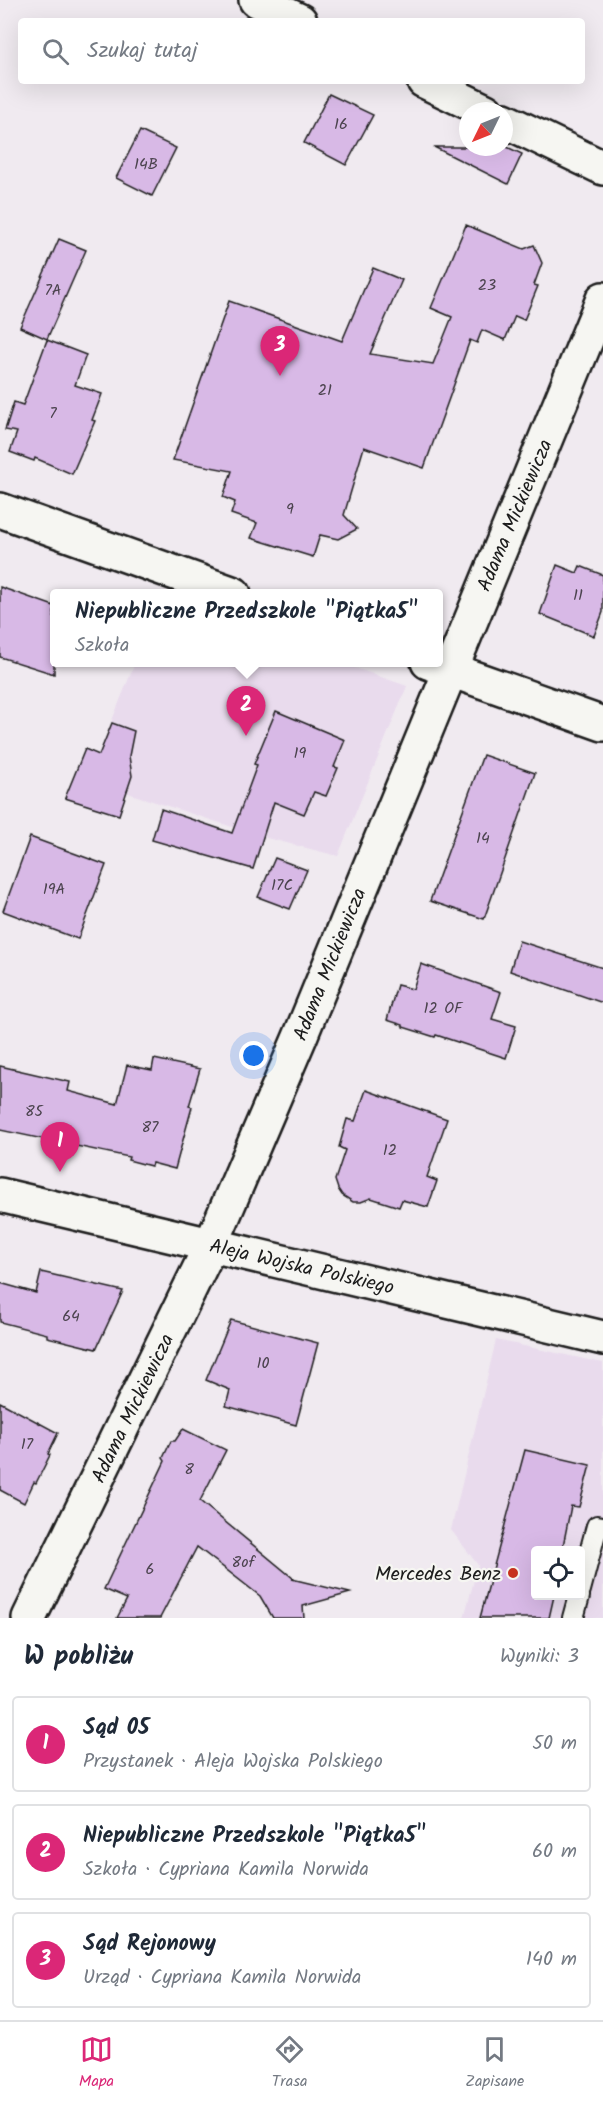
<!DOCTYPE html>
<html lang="pl">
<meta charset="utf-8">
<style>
:root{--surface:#fff;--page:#f2f2f3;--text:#1f2937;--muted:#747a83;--line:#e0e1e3;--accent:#db2777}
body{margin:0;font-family:Kalam,sans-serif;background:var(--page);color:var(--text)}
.controls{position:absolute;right:18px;bottom:18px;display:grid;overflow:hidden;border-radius:6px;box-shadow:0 6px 24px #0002}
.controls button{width:54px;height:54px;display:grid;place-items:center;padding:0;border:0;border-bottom:2px solid var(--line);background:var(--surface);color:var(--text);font:30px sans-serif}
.compass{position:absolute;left:459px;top:102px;width:54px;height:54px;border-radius:50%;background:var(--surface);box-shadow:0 6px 24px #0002;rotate:227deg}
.you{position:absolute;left:254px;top:1056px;width:21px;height:21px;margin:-15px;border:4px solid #fff;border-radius:50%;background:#1a73e8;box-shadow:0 0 0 9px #1a73e833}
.badge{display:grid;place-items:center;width:39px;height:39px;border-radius:50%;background:var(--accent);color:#fff;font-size:20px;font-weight:700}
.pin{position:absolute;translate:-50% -50px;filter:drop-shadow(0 2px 3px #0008)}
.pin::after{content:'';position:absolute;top:32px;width:21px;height:18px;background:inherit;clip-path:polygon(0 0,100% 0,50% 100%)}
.popup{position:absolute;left:50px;top:589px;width:393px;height:78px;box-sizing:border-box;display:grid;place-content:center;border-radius:6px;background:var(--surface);filter:drop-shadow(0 2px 4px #0005);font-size:20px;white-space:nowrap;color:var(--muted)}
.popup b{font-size:22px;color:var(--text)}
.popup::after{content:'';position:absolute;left:50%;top:100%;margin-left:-12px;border:12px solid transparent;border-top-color:var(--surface)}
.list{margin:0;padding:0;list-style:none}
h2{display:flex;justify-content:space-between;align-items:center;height:78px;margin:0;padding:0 24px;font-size:26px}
h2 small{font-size:20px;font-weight:400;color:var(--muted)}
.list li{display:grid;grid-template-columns:39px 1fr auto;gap:18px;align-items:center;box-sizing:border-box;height:96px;margin:0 12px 12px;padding:0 12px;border:2px solid var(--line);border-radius:6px}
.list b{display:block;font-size:22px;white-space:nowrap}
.list p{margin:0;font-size:20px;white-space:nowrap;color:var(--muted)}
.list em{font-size:20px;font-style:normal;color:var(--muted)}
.icon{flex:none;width:33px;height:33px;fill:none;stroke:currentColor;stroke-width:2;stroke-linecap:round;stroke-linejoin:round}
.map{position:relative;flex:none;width:603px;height:1618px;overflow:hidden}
.search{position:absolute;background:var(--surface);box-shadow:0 6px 24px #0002;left:18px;right:18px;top:18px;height:66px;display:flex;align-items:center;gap:15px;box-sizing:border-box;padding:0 21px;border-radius:6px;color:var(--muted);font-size:22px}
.sheet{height:402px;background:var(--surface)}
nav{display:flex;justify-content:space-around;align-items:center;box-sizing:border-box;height:84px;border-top:2px solid var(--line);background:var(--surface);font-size:16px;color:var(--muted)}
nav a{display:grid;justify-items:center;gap:3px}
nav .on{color:var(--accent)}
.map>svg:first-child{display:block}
.built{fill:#e9dbed;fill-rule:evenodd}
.building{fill:#d8b9e6;stroke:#1c1c1c;stroke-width:1.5}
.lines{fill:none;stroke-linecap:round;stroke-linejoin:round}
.service-casing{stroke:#1c1c1c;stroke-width:24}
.minor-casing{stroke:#1c1c1c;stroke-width:38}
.tertiary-casing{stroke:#1c1c1c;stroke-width:38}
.service{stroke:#f6f6f2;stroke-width:20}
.minor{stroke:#f6f6f2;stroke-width:33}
.tertiary{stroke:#f6f6f2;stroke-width:33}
.poi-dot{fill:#c8321e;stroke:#f6f6f2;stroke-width:2}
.labels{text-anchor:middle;stroke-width:4.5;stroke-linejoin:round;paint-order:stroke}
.number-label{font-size:16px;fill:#4b434e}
.street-label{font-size:20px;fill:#1c1c1c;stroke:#f6f6f2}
.poi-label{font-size:20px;fill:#1c1c1c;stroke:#f6f6f2;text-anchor:end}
</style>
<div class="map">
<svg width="603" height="1618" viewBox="0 0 603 1618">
<rect width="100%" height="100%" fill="#f0eaf0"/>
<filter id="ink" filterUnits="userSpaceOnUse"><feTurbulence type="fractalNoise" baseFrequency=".0167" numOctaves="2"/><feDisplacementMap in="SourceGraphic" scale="12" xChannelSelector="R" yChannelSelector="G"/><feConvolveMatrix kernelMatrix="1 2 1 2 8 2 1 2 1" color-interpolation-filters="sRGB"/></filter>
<g filter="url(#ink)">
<g class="built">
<path d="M135,663H341L407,686L338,856L263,837L88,780Z"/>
<path d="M496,1340L603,1363V1618H464L478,1565L451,1530ZM536,1550H580V1596H536Z"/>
</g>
<g class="building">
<path d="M329,94L373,115L346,165L304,143Z"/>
<path d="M140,131L176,148L152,196L116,178Z"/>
<path d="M434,147H507L522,154L508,184Z"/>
<path d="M466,225L524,249L534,245L542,263L534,285L538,286L524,320L515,316L505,340L482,330L477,343L470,340L424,468L364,447L344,515L357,529L338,539L320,535L313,557L251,538L257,523L231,514L235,502L223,497L232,471L173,460L229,301L342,341L373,268L402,280L370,354L433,364L452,317L431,308Z"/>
<path d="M59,239L86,250L47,339L20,327Z"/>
<path d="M47,340L86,355L75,385L102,394L92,420L95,421L72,474L35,458L34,461L10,452L17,432L5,430L14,402L23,405Z"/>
<path d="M557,565L577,573L580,566L603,575V612L594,636L540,614Z"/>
<path d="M0,587L54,606V674L0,657Z"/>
<path d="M276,711L345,740L334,767L338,768L326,796L314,792L304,814L274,802L253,869L152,840L161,809L232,833L257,765L254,764Z"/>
<path d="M112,723L134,731L129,756L132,776L119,815L65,798L85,749L99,755Z"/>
<path d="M483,755L535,773L484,919L430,901Z"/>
<path d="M30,837L106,865L78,939L3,911Z"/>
<path d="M275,858L307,870L290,909L258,897Z"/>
<path d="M519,941L603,968V1003L510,971Z"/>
<path d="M421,964L501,992L492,1019L516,1026L506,1058L436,1035L435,1037L403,1027V1025L387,1020L397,985L413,989Z"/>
<path d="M154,1059L200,1069L189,1106L192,1107L175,1169L152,1163L151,1166L128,1160L129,1157L0,1130V1066L70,1082L68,1091L117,1104L127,1065L152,1070Z"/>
<path d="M366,1090L447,1119L427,1177L437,1181L428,1207L402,1200L399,1207L371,1198L361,1202H353L342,1195L338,1189L335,1180L345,1150L339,1147L347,1119L355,1121Z"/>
<path d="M41,1272L123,1291L96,1349L47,1337V1334L0,1322V1283L36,1293Z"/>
<path d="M231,1320L318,1343L296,1425L226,1406L230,1390L206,1380Z"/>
<path d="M0,1402L58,1433L48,1454L50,1455L36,1483L34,1482L24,1503L0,1490Z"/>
<path d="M183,1429L226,1450L200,1501L294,1579H292L350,1593L303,1606L304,1618H273L260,1596L197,1547L160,1618H117L127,1599L104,1589L165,1461L163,1458L171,1441H175Z"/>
<path d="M525,1450L590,1465L579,1507L571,1506L562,1551H536V1596H554L549,1618H480Z"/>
</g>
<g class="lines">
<defs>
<g id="service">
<path d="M580,1590L597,1526L603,1527"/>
<path d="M573,1618L579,1596"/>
</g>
<g id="minor">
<path d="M256,0L300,21"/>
<path d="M424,81L486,111"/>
<path d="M504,120L603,168"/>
<path d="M0,510L234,594"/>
<path d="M428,662L603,724"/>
<path d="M29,1618L211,1245"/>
</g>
<g id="tertiary">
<path d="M0,1195L603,1338"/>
<path d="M211,1245L300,1037L603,299"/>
</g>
</defs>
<use href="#service" class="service-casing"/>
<use href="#minor" class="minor-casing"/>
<use href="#tertiary" class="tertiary-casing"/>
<use href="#service" class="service"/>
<use href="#minor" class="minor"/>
<use href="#tertiary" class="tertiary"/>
</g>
</g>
<circle class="poi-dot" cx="513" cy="1573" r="6"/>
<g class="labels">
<g class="number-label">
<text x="341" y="129">16</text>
<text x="146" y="169">14B</text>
<text x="487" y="290">23</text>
<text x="53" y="295">7A</text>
<text x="325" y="395">21</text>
<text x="53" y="418">7</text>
<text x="290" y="514">9</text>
<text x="578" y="600">11</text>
<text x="300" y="758">19</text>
<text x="483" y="843">14</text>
<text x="282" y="890">17C</text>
<text x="54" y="894">19A</text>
<text x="443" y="1013">12 OF</text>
<text x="34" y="1116">85</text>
<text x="150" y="1132">87</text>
<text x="390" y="1155">12</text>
<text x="71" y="1321">64</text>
<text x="263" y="1368">10</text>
<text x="27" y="1449">17</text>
<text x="189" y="1474">8</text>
<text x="243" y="1567">8of</text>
<text x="150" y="1574">6</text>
</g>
<g class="street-label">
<text transform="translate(514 515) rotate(-67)" y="7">Adama Mickiewicza</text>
<text transform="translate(329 964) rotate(-68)" y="7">Adama Mickiewicza</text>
<text transform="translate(302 1266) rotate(13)" y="7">Aleja Wojska Polskiego</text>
<text transform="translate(132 1408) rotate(-64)" y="7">Adama Mickiewicza</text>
</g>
<g class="poi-label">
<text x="501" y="1580">Mercedes Benz</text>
</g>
</g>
</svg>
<div class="controls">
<button><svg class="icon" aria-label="locate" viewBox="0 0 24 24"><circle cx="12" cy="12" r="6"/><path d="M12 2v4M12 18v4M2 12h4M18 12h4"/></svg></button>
</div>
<svg class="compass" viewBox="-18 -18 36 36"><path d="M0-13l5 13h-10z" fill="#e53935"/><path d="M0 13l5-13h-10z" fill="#747a83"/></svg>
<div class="you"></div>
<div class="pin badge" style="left:60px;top:1172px">1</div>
<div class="pin badge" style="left:246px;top:736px">2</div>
<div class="popup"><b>Niepubliczne Przedszkole &quot;Piątka5&quot;</b>Szkoła</div>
<div class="pin badge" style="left:280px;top:376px">3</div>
<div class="search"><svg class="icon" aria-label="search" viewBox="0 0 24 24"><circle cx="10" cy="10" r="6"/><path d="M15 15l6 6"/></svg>Szukaj tutaj</div>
</div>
<section class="sheet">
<h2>W pobliżu<small>Wyniki: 3</small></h2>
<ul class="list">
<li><span class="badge">1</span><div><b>Sąd 05</b><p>Przystanek · Aleja Wojska Polskiego</p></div><em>50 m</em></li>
<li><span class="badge">2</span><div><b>Niepubliczne Przedszkole &quot;Piątka5&quot;</b><p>Szkoła · Cypriana Kamila Norwida</p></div><em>60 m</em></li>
<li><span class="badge">3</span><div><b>Sąd Rejonowy</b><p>Urząd · Cypriana Kamila Norwida</p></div><em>140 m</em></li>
</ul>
</section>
<nav>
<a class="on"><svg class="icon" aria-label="map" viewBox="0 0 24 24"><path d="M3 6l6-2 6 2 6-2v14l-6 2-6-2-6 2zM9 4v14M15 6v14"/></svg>Mapa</a>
<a><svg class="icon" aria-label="directions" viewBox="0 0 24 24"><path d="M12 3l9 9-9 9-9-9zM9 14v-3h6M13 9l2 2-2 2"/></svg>Trasa</a>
<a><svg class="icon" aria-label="saved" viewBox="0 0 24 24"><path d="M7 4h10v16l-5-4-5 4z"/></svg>Zapisane</a>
</nav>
